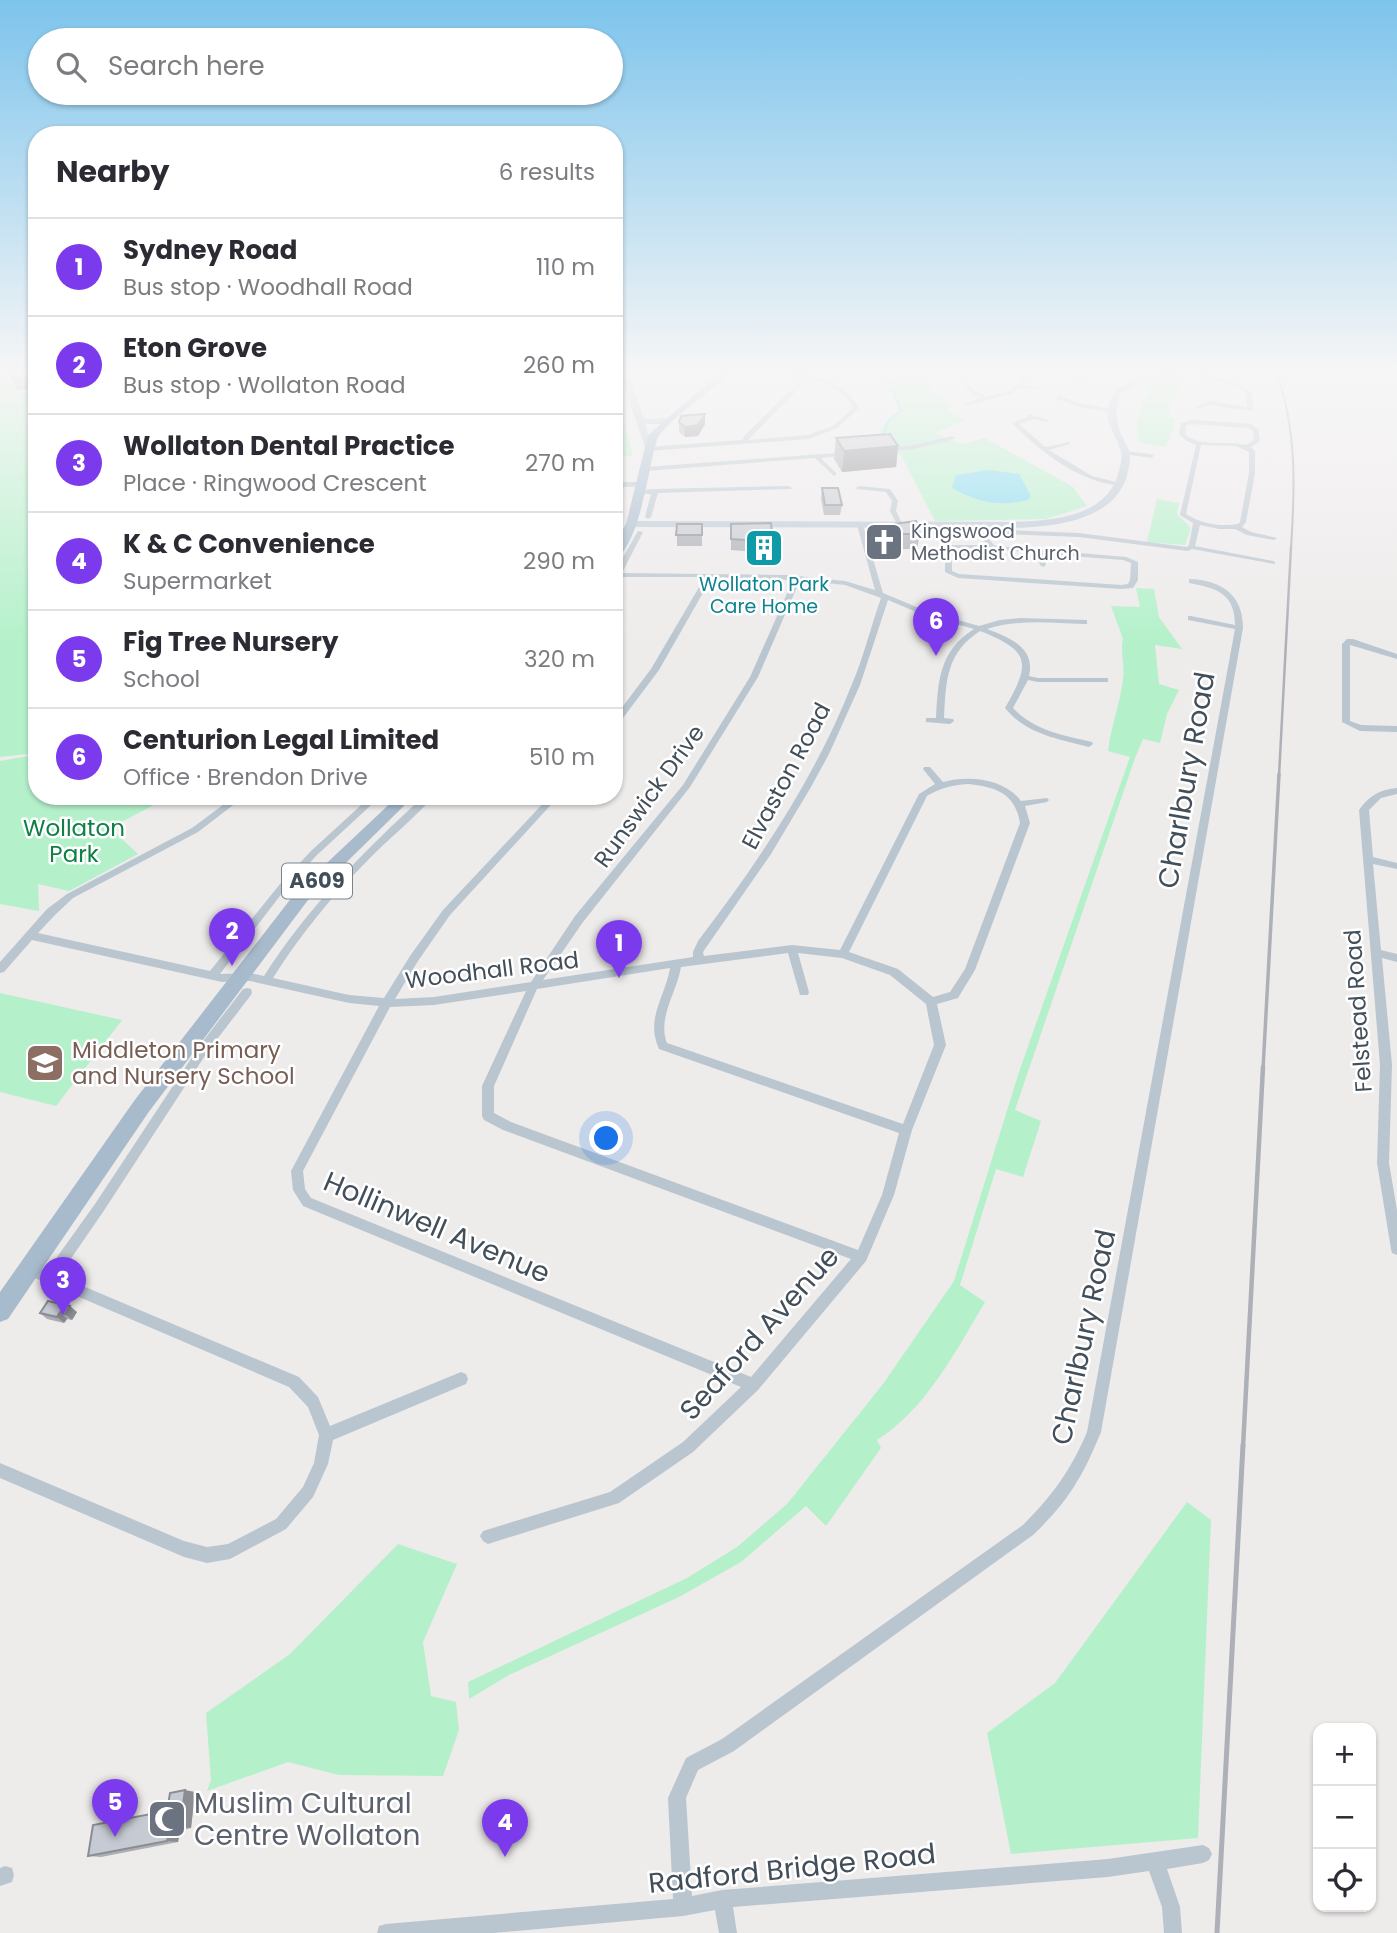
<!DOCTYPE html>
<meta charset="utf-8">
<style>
:root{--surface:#fff;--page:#f2f2f3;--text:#2b2b33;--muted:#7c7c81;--line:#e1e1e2;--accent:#7c3aed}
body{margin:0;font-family:Poppins,sans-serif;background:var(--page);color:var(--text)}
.controls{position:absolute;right:21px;bottom:21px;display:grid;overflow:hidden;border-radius:14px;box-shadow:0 2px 5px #0004}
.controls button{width:63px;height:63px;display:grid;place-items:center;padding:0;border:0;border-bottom:2px solid var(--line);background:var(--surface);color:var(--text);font:35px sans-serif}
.you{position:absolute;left:607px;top:1139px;width:24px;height:24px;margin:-18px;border:5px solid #fff;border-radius:50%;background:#1a73e8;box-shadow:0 0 0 10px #1a73e833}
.badge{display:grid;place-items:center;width:46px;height:46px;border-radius:50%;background:var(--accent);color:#fff;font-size:23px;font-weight:700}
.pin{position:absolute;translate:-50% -58px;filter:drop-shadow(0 2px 4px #0008)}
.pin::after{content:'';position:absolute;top:37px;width:24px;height:21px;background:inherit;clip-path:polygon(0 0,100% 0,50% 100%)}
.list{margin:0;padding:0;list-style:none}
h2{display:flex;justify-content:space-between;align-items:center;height:91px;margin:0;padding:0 28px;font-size:30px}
h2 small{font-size:23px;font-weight:400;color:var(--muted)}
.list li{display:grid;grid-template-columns:46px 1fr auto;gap:21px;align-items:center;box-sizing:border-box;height:98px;padding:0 28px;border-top:2px solid var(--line)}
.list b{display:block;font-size:26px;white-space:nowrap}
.list p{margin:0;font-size:23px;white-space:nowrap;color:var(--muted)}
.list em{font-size:23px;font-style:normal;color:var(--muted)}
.icon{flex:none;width:38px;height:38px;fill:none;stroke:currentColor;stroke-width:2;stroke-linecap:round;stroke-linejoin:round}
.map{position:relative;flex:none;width:1397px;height:1933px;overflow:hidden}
.search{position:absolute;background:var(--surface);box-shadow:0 2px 5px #0004;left:28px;top:28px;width:595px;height:77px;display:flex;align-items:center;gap:18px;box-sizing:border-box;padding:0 24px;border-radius:38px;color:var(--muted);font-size:26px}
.panel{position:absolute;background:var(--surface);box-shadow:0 2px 5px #0004;left:28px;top:126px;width:595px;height:679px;border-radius:28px}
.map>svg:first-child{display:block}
.green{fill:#b4f1ca}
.water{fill:#7ddcf2}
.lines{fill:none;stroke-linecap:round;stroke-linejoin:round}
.stream{stroke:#7ddcf2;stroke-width:2}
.street{fill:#bac6cf;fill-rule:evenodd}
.secondary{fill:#bbc9d7;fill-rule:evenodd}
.primary{fill:#a8bbcd;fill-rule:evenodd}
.rail-far4{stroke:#adb0b6;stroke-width:2}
.rail-far3{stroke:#adb0b6;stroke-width:2.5}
.rail-far2{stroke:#adb0b6;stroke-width:3.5}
.rail-far1{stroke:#adb0b6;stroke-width:4.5}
.rail{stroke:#adb0b6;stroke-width:5}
.wall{fill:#aaaeb5}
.shaded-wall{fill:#8b8d93}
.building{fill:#c6cad2;stroke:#8b8d93;stroke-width:2}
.labels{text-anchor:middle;stroke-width:5;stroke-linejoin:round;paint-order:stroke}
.far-worship-label{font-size:19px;fill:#5b616d;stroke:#fff;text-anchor:start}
.far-culture-label{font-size:19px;fill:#0d838f;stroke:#fff}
.shield{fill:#fff;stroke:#7b848c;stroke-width:2}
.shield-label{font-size:21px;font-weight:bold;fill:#424f5a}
.street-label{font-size:23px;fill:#424f5a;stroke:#fff}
.park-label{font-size:23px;fill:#0f7f45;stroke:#fff}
.education-label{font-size:23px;fill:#785e54;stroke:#fff;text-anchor:start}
.near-street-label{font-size:28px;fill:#424f5a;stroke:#fff}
.near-worship-label{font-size:28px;fill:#5b616d;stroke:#fff;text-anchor:start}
</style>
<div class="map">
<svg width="1397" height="1933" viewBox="0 0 1397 1933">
<rect width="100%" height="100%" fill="#eeebeb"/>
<g class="green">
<path d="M0,371H37V796H171L110,828L138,854L69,891L38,884L39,911L0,904V761L35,755L36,753L0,757Z"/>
<path d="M887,371H939L929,382L935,394L950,403L949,412L966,420L935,433L962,444L985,438L1073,487L1087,506L1046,519L935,521L901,455L876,442L882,426L899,412L891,391L882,387Z"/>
<path d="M1178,378L1182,388L1170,407L1168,416L1174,419L1175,422L1166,447L1141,443C1131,432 1141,400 1150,389L1142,383Z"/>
<path d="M614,384L633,456L614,457Z"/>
<path d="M1157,499L1179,503L1177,514L1191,528L1185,545L1147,542Z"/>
<path d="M1136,588L1154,589L1159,617L1182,649L1155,645L1159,684L1179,690L1167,714L1160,743L1143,739L1135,758L1015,1110L1041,1121L1023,1177L996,1169L960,1285L985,1302C956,1351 926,1409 877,1440L881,1448L826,1526L806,1506L741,1562L679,1597L509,1675L469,1699L468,1682L687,1578L737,1547L787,1504L883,1384L954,1281L1019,1072L1130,757L1108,751C1111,726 1120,704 1123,679C1125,666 1120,649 1123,639L1111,606L1140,607Z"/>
<path d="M0,993L122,1020L56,1106L0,1092Z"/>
<path d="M1187,1502L1211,1520L1198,1838L1011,1854L987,1733L1055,1683Z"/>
<path d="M398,1544L457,1564L423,1642L431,1696L456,1702L459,1730L443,1776L339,1775L288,1762L207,1791L211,1780L206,1713L290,1654Z"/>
</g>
<path class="water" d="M989,470L1019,474L1031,496L1028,500C999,507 976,502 952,488L956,475Z"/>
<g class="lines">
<path class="stream" d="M882,437L889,420L901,411L894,392L883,384L924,371"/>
<g class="street">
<path d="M762,371H776L806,375L810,371H816L811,376C833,381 848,387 859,408L837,428L809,439L648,451L645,449L648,447L742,440L745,435L803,378ZM808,379C827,383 844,389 853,408L833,426L808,435L748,440Z"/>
<path d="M1020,371H1026L1024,385L1038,388V390L1022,388L1010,394L966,406L963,404L981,398L967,390L964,382H968L971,388L986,397L1006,392L1018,385Z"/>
<path d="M1063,371H1070L1084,381L1079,382Z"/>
<path d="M1119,371H1127L1144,380L1139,381Z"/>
<path d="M1193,371L1242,385L1252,393L1253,409L1250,411L1211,405L1195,409V407L1210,401L1247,407L1246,394L1238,387L1191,374Z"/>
<path d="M1354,371H1397V374H1356Z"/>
<path d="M1059,396L1080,403L1114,410L1111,412L1079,407L1057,399L1056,398Z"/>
<path d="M1029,414L1049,420L1046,422L1034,419L1019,424L1045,447L1070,442V444L1049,450L1092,476L1120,483V485C1081,484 1038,450 1012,423L1028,417L1026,416Z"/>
<path d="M1192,420L1251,424L1258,429L1260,441L1251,447L1255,451V473L1246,522L1242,527L1251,532L1277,538L1274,540L1247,535L1235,529H1219L1200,525L1195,546L1273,561L1275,562V564L1192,549L1188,551L1079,537L1003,534L988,538L994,545L997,546L1126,557L1138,562V580L1133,588L1121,589L958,578L945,572V549L948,545H987L982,538L966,526L965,525L968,523L985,535L1003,530L1079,533L1187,547L1189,545L1193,523L1180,515L1196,445L1186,441L1179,434L1181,423ZM1192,424L1249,428L1253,431L1254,440L1246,445C1227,440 1200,448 1185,434L1186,425ZM1201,445L1236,446L1249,452V473L1240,522L1238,524C1220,527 1202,524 1186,514ZM952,548L992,549L1036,553L1040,565L1043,567L1046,565L1043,554L1123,560L1131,563L1130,580L1128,584L1121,585L959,574L952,571Z"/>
<path d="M952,436L955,438L954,439L914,449L886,452L883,450L886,448L914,445Z"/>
<path d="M1126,451L1151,454L1154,456L1151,458L1124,454L1123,453Z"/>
<path d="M849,452L852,454L851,455L821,458L836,473V475L834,476L815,458L646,471L643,469L646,467Z"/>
<path d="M622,482H642L645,484L642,486L624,487L617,509L614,511V498L618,487H614V483Z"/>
<path d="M789,486L792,488L791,489L658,493L651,517L648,519L645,517L651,494H641L638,492L641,490L655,489Z"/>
<path d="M859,486L890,489L898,501L896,511L903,525L902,526H898L890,511L892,501L886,492L857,489L856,488Z"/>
<path d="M860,523L863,525L883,593L926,611L979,626L1000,620L1020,618L1087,620V624H1084C1051,623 1018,619 987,629C1008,637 1036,647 1029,676L1038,678H1108V682H1038L1028,680L1013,708C1035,731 1063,735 1092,742L1093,744L1089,747C1057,739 1026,734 1005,708C1030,664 1032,651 980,631C946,653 946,681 944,718L953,719L954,721L950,724L926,722V718H936C938,681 939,651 974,629L921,614L888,600L860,685L829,754L811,787L771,854L703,952L704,956L792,945L840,950L919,794L935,784L923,769L924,767H930L943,782C968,775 1004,778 1021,801L1047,798L1049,800L1047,802L1025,806L1030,823L975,970L958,998L937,1004L946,1045L912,1130L894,1195L866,1261L758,1390L693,1452L619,1503L488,1544L483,1541L480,1536L483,1531L610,1492L683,1442L741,1387L303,1206L293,1190L291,1171L379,1006L349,1003L250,981L222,982L32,940L4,972L0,973V962L47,909L67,894L192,828L235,796H245L198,832L73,898L55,915L38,933L210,971L280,884L311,851L371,796H381L317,855L286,888L220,974L250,973L264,976C308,907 364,851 424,796H434C414,819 389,838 368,860C332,896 300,935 273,978L349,995L384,998L410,956L443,910L550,796H559L450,915L418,961L395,999L434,997L531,982L575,916L683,785L750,677L793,580L712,577L659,670L617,726H614V718L651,669L705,577H620L617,584H614V573L638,531L643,532L622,573L788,575L845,581L875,590L857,525ZM800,580L845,585L881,598C871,626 864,656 852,684C815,778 759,861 698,941L693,952V957L543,980L583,922L690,787L758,677ZM968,784C996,787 1015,793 1020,823L965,969L950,992L933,997L898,969L849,952L927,796C940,788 952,785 968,784ZM788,953L800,995H808L809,992L798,953L842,958L890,975L926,1004L934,1045L903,1124L667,1043C657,1018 677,992 681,967ZM670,968C665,998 645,1018 659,1049L899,1133L882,1195L858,1250L511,1122L494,1113V1086L537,989ZM526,991L482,1086V1116L484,1120L503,1130L851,1259L751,1377L311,1198L305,1189L303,1171L390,1007L434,1005Z"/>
<path d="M1189,579C1222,580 1243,595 1243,628L1101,1432C1083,1476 1068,1502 1033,1535L734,1751L698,1770L686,1798L692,1896L722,1890L1108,1859L1203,1845L1209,1848L1212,1854L1209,1860L1203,1863L1167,1869L1180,1907L1182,1933H1164L1162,1907L1149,1871L1108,1877L733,1907L737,1933H719L715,1910L683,1916L494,1933H377L379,1926L386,1924L673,1899L668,1798L686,1758L722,1739L1023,1525C1052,1496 1071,1470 1087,1432L1235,629L1188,620V616H1191L1235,625C1235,593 1216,588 1189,583Z"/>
<path d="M1347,639H1353L1397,654V659L1350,645V721L1361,725L1397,726V732L1360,731L1342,722V644Z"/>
<path d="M1397,788V794L1381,798L1369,810L1373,857L1397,863V869L1373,864L1381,950L1397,954V962L1382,958L1392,1065L1389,1163L1397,1210V1255L1392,1253L1391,1249L1377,1163L1380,1065L1359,810C1369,796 1380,789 1397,788Z"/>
<path d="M247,988L251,989L252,992L251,995L208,1051L103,1212L59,1276L299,1377L318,1397L330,1426L461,1372L466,1374L468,1379L466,1384L333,1440L328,1464L313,1497L286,1529L230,1559L207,1563L184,1557L0,1478V1463L184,1541L207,1547L228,1544L276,1519L303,1487L314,1463L319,1435L308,1407L289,1387L23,1273L21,1269L23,1265L28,1263L47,1271L95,1204L200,1045L243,989Z"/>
<path d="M5,1866L12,1868L14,1875L12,1882L0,1886V1868Z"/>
</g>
<g class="secondary">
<path d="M619,371H627L644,419L667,418L671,421L667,424H645L652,449L645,447Z"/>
<path d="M1183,371H1204L1143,382L1121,393C1114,410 1115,424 1124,440C1126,445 1130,450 1130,455C1131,461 1128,470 1127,476C1113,522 1051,527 1011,528L632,527L627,524L632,521L1011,522C1049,521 1106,518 1118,474C1120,467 1123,458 1121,452C1114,425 1098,423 1115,390L1138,378Z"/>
</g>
<g class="primary">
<path d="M722,371H732C718,386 661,425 657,440C648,467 640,547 614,559V545L626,524L648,435Z"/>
<path d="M398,796H414L308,900L148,1113L8,1319L0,1322V1292L134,1101L296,892Z"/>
</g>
<path class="rail-far4" d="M1276,371C1297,429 1295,487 1291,548"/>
<path class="rail-far3" d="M1279,776L1291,547"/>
<path class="rail-far2" d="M1263,1069L1279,774"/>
<path class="rail-far1" d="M1243,1447L1263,1067"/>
<path class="rail" d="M1217,1933L1243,1445"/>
</g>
<g class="wall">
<path d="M705,414V424L698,436L685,437L679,432V422Z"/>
<path d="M836,438L898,446L896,467L842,472L834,459Z"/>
<path d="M822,488L842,505L840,515H824L821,499Z"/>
<rect x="677" y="524" width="25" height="22"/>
<path d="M731,524L773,542L772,553L731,550Z"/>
<path d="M893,524L920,534L917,549H894L891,538Z"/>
<path d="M77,1312L72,1320L67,1319L64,1323L47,1319L40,1313Z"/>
<path d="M195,1792L191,1828L180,1831L178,1842L101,1857L88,1856L167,1811Z"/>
</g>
<g class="shaded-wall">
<path d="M37,374V388L17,390L11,378Z"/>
<path d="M705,414V424L698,436L685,437V427Z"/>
<path d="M898,446L896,467L842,472L844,451Z"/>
<path d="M70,1306L77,1312L72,1320L65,1314Z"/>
<path d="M60,1312L67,1319L64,1323L57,1317Z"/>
<path d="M185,1790L195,1792L191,1828L180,1827Z"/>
<path d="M169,1830L180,1831L178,1842L167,1841Z"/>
</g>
<g class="building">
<path d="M11,371H37V374L11,378Z"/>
<path d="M705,414L698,425L685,427L679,422L681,416Z"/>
<path d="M890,434L898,446L844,451L836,438Z"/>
<path d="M822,488H838L842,505H825Z"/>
<path d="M916,521L920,534H896L893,524Z"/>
<path d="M771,523L773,542L731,539V524Z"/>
<path d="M677,524H702V535H676Z"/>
<path d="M48,1301L70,1306L65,1314L60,1312L57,1317L40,1313Z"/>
<path d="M185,1790L180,1827L169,1830L167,1841L88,1856L93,1825L167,1811L170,1793Z"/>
</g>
<linearGradient id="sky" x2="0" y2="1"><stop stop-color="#7dc4ec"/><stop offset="0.58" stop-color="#f7f6f6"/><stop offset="1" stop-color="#f7f6f6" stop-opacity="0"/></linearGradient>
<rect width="1397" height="642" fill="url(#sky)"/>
<defs>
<symbol id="church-square" viewBox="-11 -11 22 22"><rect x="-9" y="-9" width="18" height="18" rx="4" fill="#6b7280" stroke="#fff"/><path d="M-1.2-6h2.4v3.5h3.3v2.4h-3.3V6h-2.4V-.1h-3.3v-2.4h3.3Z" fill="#fff"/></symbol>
<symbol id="building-square" viewBox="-11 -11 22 22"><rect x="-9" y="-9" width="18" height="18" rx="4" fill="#0f9aa8" stroke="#fff"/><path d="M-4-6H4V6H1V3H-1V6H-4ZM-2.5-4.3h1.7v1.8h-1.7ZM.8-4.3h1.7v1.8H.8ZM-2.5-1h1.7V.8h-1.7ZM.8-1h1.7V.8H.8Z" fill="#fff"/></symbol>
<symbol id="school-square" viewBox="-11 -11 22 22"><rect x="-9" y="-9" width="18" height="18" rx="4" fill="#8d6e63" stroke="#fff"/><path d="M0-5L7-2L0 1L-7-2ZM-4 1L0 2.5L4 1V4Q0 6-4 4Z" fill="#fff"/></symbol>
<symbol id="mosque-square" viewBox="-11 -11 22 22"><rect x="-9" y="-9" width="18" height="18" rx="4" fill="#6b7280" stroke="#fff"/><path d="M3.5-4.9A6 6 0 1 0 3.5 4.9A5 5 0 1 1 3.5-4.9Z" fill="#fff"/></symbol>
</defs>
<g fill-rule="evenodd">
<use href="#church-square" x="862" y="520" width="44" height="44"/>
<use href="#building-square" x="742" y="526" width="44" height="44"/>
<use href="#school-square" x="23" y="1041" width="44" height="44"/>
<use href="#mosque-square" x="145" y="1797" width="44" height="44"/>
</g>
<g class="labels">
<g class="far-worship-label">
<text x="911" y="538">Kingswood<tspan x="911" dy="22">Methodist Church</tspan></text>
</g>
<g class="far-culture-label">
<text x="764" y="591">Wollaton Park<tspan x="764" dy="22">Care Home</tspan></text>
</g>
<rect class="shield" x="282" y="863.5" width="70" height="35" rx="5"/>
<g class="shield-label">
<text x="317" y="888">A609</text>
</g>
<g class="street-label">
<text transform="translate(786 776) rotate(-62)" y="8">Elvaston Road</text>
<text transform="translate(649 796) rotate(-54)" y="8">Runswick Drive</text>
<text transform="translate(492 970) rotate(-7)" y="8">Woodhall Road</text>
<text transform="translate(1358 1011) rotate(-94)" y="8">Felstead Road</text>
</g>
<g class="park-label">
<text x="74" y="836">Wollaton<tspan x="74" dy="26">Park</tspan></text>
</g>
<g class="education-label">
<text x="72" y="1058">Middleton Primary<tspan x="72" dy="26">and Nursery School</tspan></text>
</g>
<g class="near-street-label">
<text transform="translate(1186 780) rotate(-80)" y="10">Charlbury Road</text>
<text transform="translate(437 1227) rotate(23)" y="10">Hollinwell Avenue</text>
<text transform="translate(759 1333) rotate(-48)" y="10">Seaford Avenue</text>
<text transform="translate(1083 1337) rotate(-78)" y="10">Charlbury Road</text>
<text transform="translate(792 1868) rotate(-6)" y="10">Radford Bridge Road</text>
</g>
<g class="near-worship-label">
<text x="194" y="1813">Muslim Cultural<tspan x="194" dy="32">Centre Wollaton</tspan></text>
</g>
</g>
</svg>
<div class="controls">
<button>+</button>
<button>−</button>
<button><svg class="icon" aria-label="locate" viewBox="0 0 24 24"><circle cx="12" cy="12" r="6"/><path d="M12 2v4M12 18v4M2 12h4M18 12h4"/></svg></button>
</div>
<div class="you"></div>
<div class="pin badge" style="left:619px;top:978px">1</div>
<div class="pin badge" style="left:232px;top:966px">2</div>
<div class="pin badge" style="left:63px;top:1315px">3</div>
<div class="pin badge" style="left:505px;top:1857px">4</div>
<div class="pin badge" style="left:115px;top:1837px">5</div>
<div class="pin badge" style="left:936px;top:656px">6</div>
<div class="search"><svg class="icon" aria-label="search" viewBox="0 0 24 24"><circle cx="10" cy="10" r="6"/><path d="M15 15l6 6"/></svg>Search here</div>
<section class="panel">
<h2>Nearby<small>6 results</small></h2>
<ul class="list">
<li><span class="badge">1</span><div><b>Sydney Road</b><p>Bus stop · Woodhall Road</p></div><em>110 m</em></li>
<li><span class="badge">2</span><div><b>Eton Grove</b><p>Bus stop · Wollaton Road</p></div><em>260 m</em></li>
<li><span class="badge">3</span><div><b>Wollaton Dental Practice</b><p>Place · Ringwood Crescent</p></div><em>270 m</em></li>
<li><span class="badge">4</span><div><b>K &amp; C Convenience</b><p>Supermarket</p></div><em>290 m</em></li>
<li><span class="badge">5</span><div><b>Fig Tree Nursery</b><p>School</p></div><em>320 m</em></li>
<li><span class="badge">6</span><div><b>Centurion Legal Limited</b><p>Office · Brendon Drive</p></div><em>510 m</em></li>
</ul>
</section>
</div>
